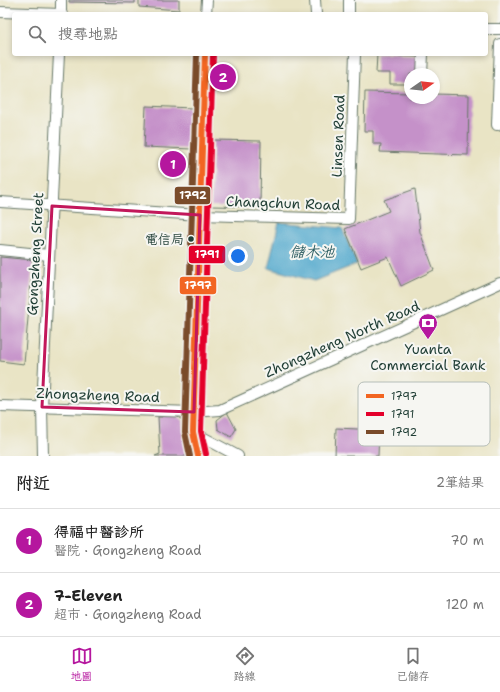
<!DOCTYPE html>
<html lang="zh-TW">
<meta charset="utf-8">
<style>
:root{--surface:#fff;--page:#f2f2f2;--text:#222;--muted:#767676;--line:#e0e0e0;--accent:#b5179e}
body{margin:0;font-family:"Shantell Sans","LXGW WenKai TC",sans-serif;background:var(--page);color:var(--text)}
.compass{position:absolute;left:404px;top:68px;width:36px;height:36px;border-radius:50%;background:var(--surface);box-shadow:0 2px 6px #0003;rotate:76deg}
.you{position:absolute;left:238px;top:256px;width:14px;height:14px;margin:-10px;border:3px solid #fff;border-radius:50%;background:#1a73e8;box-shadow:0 0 0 6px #1a73e833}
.badge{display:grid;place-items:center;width:26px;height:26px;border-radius:50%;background:var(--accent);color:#fff;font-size:13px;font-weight:700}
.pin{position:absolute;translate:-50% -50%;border:2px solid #fff;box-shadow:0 1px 4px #0006}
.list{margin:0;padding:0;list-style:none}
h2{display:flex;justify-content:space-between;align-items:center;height:52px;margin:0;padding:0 16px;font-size:17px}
h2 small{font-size:13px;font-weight:400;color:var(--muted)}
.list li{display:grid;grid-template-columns:26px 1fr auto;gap:12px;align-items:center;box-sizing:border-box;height:64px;padding:0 16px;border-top:1px solid var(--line)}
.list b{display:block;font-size:15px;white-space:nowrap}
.list p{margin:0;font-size:13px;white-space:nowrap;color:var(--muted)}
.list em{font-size:13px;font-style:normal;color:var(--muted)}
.icon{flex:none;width:22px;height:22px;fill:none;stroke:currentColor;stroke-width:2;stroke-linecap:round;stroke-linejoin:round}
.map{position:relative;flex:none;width:500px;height:456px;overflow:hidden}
.search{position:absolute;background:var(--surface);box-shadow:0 2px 6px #0003;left:12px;right:12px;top:12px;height:44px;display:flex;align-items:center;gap:10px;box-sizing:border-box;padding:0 14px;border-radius:4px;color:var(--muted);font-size:15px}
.sheet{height:180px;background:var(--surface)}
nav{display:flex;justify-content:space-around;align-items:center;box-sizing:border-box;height:56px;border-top:1px solid var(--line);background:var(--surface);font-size:11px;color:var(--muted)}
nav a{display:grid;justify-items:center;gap:2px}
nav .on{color:var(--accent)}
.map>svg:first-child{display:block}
.water{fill:#4fa7cc;stroke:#377280}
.building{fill:#c591c9}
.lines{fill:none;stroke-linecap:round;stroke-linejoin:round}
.minor-casing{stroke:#667767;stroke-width:12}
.minor{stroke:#fff;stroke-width:10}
.bus-1-casing{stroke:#f6f6f2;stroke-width:9}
.bus-2-casing{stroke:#f6f6f2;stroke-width:9}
.bus-3-casing{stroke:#f6f6f2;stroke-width:9}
.bus-1{stroke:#f26522;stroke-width:6}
.bus-2{stroke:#e4002b;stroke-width:6}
.bus-3{stroke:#7a4b2a;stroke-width:6}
.marked{fill:none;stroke:#c2185b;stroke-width:3;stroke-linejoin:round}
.bus-dot{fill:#1f3d34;stroke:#f6f6f2;stroke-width:1.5}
.labels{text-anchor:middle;stroke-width:4;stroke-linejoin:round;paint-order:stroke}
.bus-label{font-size:13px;fill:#1f3d34;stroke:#f6f6f2;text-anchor:end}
.street-label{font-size:14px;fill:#1f3d34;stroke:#f6f6f2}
.poi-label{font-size:14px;fill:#1f3d34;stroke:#f6f6f2}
.water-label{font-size:15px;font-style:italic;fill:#2d5d62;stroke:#f6f6f2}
.key{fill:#f6f6f2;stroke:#b6beb9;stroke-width:1}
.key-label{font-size:11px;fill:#1f3d34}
.line-badge{stroke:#f6f6f2;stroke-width:1.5}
.badge-label{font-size:11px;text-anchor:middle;font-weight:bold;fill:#fff}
</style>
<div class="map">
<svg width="500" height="456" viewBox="0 0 500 456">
<rect width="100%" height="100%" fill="#f6f6f2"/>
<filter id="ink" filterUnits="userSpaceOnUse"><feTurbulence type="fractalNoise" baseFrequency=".025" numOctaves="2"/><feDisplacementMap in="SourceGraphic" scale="8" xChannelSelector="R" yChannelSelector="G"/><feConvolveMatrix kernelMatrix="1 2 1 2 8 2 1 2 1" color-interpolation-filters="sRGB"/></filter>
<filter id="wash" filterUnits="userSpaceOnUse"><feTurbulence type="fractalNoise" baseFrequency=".012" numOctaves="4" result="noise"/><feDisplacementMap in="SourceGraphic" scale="16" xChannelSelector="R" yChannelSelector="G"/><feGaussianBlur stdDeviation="0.9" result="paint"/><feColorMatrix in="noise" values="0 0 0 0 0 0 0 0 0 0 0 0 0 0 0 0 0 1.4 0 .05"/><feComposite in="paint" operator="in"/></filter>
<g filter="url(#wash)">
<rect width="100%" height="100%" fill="#e9e4c5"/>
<path class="water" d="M279,222L342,228L357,264L314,281L268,268Z"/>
<g id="blocks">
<g class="building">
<path d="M69,0H135V3L69,2Z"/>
<path d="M139,0H179V10L139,7Z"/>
<path d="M377,54H399V56L422,57V74H410V84H390V73H376Z"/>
<path d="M365,92L410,93V98H434V94L469,95L468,155L380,152L381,144H373V131H364Z"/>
<path d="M146,106L192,108L191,149L144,147Z"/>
<path d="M213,140L261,141L260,207L211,206Z"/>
<path d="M415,189L420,232L434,270L401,286L388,257L361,268L345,229L389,211L384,200Z"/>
<path d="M0,257L33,260L24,364L0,361Z"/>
<path d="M227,412L236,429L231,437L218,429L217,420Z"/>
<path d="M162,415H175L182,420L188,456H155L160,454L158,417H162Z"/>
<path d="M336,428L379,430L378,456H335Z"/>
</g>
</g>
</g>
<g filter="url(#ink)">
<use href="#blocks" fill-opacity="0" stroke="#667767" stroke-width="1"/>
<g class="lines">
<defs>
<g id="minor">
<path d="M315,0L316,14"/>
<path d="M0,12L62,14"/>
<path d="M61,14V0"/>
<path d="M206,14L207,0"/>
<path d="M349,14V0"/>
<path d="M486,29H500"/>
<path d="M422,74L423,54"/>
<path d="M497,125L500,44"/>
<path d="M0,202L200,215L349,219L355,54"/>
<path d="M0,250L49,255"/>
<path d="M0,406L194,412L220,410L500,283"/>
<path d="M193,432L238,456"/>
<path d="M43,456L42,407L59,54"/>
<path d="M198,456L193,432L205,54"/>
</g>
</defs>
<use href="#minor" class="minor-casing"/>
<use href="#minor" class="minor"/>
<defs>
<path id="bus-1" d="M198,456L193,432L205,54"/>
<path id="bus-2" d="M206,454L201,431L213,54"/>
<path id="bus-3" d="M190,456L185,432L197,54"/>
</defs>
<use href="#bus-1" class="bus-1-casing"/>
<use href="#bus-2" class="bus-2-casing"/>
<use href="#bus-3" class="bus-3-casing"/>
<use href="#bus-1" class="bus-1"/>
<use href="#bus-2" class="bus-2"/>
<use href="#bus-3" class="bus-3"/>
</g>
</g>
<path class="marked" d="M52,206L200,215L194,412L42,407Z"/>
<defs>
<symbol id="bank-pin" viewBox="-11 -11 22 30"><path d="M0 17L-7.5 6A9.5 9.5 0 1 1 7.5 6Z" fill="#b5179e" stroke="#f6f6f2"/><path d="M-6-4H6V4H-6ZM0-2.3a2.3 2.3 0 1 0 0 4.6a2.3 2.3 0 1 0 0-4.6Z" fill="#fff"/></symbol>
</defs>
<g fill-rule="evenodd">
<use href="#bank-pin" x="417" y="312" width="22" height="30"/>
</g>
<circle class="bus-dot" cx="191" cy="239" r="3.5"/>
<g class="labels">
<g class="bus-label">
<text x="184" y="244">電信局</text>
</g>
<g class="street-label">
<text transform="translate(338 136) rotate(-88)" y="5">Linsen Road</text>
<text transform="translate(283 203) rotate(2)" y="5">Changchun Road</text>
<text transform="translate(35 254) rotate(-87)" y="5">Gongzheng Street</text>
<text transform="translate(342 339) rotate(-24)" y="5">Zhongzheng North Road</text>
<text transform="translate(98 395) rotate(2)" y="5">Zhongzheng Road</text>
</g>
<g class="poi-label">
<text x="428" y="354">Yuanta<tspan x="428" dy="16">Commercial Bank</tspan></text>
</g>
<g class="water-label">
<text x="312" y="257">儲木池</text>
</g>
</g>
<rect x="358" y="382" width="132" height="64" rx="6" class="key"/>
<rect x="366" y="394" width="18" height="4" fill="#f26522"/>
<rect x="366" y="412" width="18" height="4" fill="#e4002b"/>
<rect x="366" y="430" width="18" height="4" fill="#7a4b2a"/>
<g class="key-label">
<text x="391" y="400">1797</text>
<text x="391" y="418">1791</text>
<text x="391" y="436">1792</text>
</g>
<g class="line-badge">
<rect x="174" y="186" width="37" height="19" rx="4" fill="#7a4b2a"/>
<rect x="188" y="245" width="38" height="19" rx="4" fill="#e4002b"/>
<rect x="179" y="276" width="38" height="19" rx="4" fill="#f26522"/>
</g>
<g class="badge-label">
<text x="193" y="199">1792</text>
<text x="207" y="258">1791</text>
<text x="198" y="289">1797</text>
</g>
</svg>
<svg class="compass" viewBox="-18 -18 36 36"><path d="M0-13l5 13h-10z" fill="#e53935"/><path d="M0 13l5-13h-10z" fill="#767676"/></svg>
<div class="you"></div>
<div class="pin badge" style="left:173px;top:164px">1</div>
<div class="pin badge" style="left:223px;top:77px">2</div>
<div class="search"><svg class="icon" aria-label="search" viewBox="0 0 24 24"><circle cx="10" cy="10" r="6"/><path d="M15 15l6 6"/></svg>搜尋地點</div>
</div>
<section class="sheet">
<h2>附近<small>2筆結果</small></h2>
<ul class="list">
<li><span class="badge">1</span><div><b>得福中醫診所</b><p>醫院 · Gongzheng Road</p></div><em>70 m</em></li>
<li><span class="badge">2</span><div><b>7-Eleven</b><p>超市 · Gongzheng Road</p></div><em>120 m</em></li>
</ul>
</section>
<nav>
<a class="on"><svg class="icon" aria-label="map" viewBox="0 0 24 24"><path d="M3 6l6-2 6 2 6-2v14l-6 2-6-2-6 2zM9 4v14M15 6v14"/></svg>地圖</a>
<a><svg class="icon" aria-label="directions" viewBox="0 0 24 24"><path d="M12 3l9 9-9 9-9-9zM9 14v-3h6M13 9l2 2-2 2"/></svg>路線</a>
<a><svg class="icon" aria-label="saved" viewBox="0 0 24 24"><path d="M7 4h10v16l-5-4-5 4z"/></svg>已儲存</a>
</nav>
